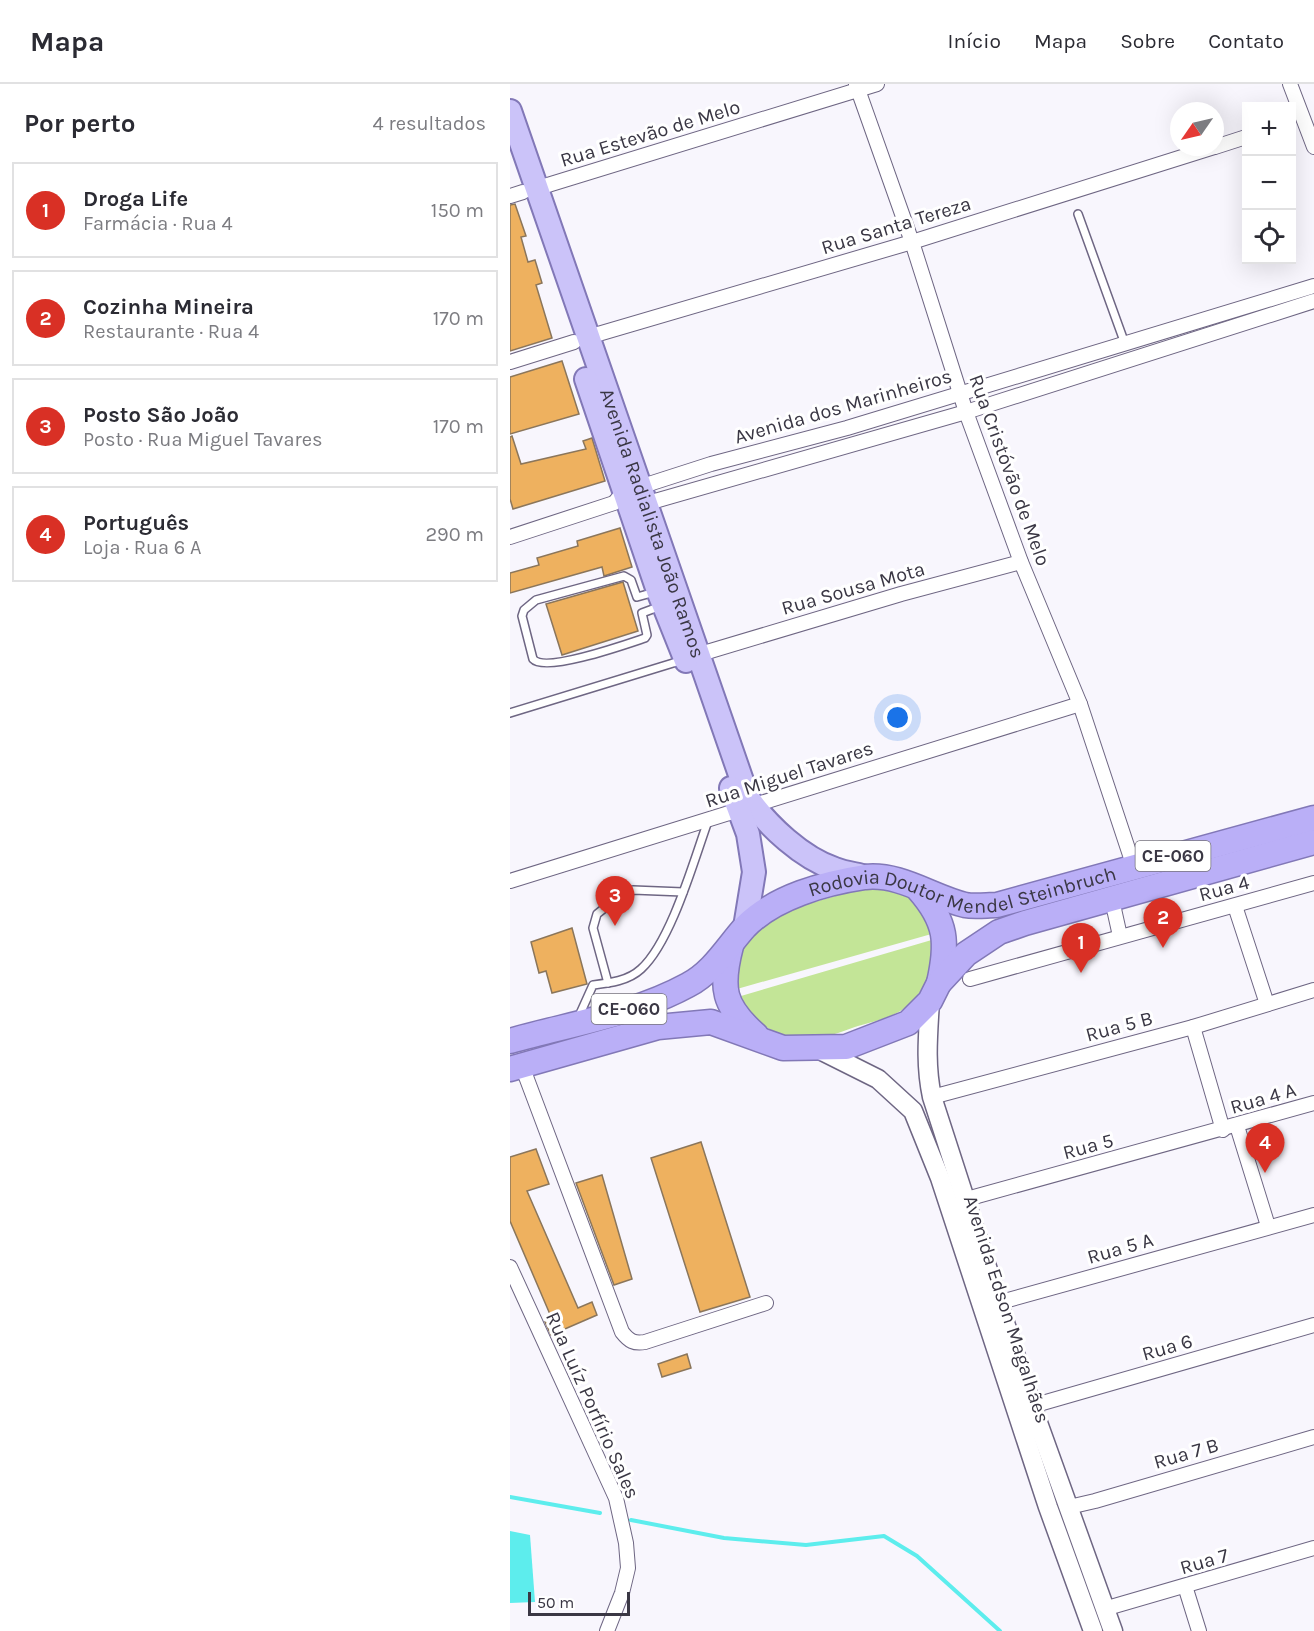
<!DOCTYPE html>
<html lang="pt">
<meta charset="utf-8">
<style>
:root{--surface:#fff;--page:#f7f7f7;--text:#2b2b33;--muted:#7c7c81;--line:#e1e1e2;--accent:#d93025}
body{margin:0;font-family:Karla,sans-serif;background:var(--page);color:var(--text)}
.controls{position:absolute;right:18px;top:18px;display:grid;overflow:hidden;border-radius:0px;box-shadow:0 6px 24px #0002}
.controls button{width:54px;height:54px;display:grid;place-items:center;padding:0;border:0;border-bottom:2px solid var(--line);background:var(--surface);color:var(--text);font:30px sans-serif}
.compass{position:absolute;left:660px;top:18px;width:54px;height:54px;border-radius:50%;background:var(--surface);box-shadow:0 6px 24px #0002;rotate:236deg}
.scale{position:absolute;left:18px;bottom:15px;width:102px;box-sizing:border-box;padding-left:6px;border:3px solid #3a3744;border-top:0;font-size:16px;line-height:21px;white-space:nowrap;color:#3a3744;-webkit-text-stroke:4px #fff;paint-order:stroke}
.you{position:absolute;left:388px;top:634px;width:21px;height:21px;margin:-15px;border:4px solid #fff;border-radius:50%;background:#1a73e8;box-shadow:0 0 0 9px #1a73e833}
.badge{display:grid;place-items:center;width:39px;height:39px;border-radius:50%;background:var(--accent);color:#fff;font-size:20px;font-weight:700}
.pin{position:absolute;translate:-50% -50px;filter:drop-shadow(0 2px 3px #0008)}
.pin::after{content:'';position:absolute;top:32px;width:21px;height:18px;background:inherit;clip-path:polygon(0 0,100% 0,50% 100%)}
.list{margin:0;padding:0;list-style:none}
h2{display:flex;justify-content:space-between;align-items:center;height:78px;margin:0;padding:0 24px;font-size:26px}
h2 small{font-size:20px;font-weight:400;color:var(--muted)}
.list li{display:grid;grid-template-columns:39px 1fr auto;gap:18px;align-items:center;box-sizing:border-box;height:96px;margin:0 12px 12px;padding:0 12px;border:2px solid var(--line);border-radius:0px}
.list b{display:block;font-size:22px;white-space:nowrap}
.list p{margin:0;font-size:20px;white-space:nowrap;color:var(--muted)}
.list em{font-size:20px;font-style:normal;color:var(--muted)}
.icon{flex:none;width:33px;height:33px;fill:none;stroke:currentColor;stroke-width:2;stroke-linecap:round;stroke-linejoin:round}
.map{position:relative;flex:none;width:804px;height:1547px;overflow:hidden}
header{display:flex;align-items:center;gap:36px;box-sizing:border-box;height:84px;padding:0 30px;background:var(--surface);border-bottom:2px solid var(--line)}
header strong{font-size:28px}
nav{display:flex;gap:33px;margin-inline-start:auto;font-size:21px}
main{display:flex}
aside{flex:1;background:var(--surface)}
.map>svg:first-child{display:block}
.green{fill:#c3e597}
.water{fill:#5deded}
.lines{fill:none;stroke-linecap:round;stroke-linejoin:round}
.stream{stroke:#5deded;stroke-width:4}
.building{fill:#eeb15f;stroke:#8b765b;stroke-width:1.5}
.service-casing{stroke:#6e6683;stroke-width:10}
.minor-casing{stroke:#6e6683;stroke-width:16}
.tertiary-casing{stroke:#6e6683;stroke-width:21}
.primary-casing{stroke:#8278b7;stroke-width:26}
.trunk-casing{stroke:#8278b7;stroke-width:27}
.service{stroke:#fff;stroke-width:7}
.minor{stroke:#fff;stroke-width:14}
.tertiary{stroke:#fff;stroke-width:18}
.primary{stroke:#cbc3f9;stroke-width:22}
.trunk{stroke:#baaff7;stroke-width:24}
.labels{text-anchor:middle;stroke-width:6;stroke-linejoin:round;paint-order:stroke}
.shield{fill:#fff;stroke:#75737c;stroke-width:1.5}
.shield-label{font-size:18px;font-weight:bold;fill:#3a3744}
.street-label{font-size:20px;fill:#3a3744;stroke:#fff}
</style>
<header>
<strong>Mapa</strong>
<nav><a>Início</a><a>Mapa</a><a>Sobre</a><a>Contato</a></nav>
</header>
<main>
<aside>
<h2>Por perto<small>4 resultados</small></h2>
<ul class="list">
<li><span class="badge">1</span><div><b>Droga Life</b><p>Farmácia · Rua 4</p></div><em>150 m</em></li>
<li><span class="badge">2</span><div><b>Cozinha Mineira</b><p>Restaurante · Rua 4</p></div><em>170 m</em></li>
<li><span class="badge">3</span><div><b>Posto São João</b><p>Posto · Rua Miguel Tavares</p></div><em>170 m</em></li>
<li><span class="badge">4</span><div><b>Português</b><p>Loja · Rua 6 A</p></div><em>290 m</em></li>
</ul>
</aside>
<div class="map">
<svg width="804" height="1547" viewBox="0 0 804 1547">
<rect width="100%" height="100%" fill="#f8f6fd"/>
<g class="green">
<path d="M357,803C402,809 402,811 425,849L227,905L228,876L235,861L266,829Z"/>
<path d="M425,855C427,876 417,903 402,918C388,932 367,937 348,942C336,946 322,952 309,953C276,957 242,944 231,912Z"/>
</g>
<path class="water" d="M0,1447L20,1451L25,1518L0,1519Z"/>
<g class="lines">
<g class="stream">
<path d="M0,1413L90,1429"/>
<path d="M121,1436L214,1454L296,1461L374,1452L407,1472L490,1547"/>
</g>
</g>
<g class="building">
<path d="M5,120L16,152L11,153L18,178L25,176L32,199L26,201L42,254L0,267V121Z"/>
<path d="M52,277L69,330L0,350V293Z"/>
<path d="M2,352L11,380L76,365L73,357L82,354L95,397L3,425L0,415V353Z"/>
<path d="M110,444L122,483L94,492L92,483L0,509V489L29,481L27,474L68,462L67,457Z"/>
<path d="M113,498L128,547L52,571L36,520Z"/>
<path d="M62,844L77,900L42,909L36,887L29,889L21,858Z"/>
<path d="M191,1058L240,1213L190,1228L141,1074Z"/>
<path d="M26,1065L39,1100L17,1107L68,1224L82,1218L87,1231L41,1251L35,1238L42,1235L0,1137V1073Z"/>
<path d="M92,1091L122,1195L104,1201L66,1099Z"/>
<path d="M177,1270L181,1284L152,1293L148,1280Z"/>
</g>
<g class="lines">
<defs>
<g id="service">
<path d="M568,130L614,257"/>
<path d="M145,508L127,513L121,496L114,492L26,516L14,526L12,532L23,575C35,589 117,560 135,554L137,551L132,529L151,522"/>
<path d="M0,629L173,576"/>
<path d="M98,899L83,844L87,830L111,811L123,806L173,808"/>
<path d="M69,932L83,901C100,899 118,897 131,885C161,858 184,776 198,737"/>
</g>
<g id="minor">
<path d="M346,0L402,158L456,328L511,478L570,620L624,783"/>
<path d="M780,0L804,63"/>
<path d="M705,63L736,53"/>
<path d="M28,104L367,0"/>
<path d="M0,112L13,108"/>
<path d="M78,253L402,158L704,63"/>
<path d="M0,278L64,258"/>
<path d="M131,421L456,328L804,217"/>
<path d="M0,453L104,419L114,408L201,380L337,344L804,202"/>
<path d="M187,571L391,510L511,478"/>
<path d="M0,797L570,620"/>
<path d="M602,816L610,852"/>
<path d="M725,822L757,920"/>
<path d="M460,895L804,799"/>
<path d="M683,943L713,1046"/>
<path d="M12,982L112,1248C119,1257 124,1260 135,1258L256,1219"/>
<path d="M422,1013L683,943L804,906"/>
<path d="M727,1042L758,1142"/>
<path d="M453,1116L804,1019"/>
<path d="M0,1183L106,1414L116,1459L118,1484L112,1509L97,1547"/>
<path d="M480,1221L804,1131"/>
<path d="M522,1322L804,1241"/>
<path d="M559,1423L585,1417L804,1353"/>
<path d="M675,1502L689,1547"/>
<path d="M594,1525L804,1464"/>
</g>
<g id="tertiary">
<path d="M420,917C418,951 415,980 422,1013L522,1322L603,1547"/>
<path d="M308,965L368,995L403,1027L430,1094L538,1423L583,1547"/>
</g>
<g id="primary">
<path id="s1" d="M0,27L238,714C258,742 292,774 325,785C335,789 346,790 357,793"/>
<path d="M76,295L148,507L176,577"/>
<path d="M221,704L238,750L244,788L235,843"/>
</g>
<g id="trunk">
<path d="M409,806C437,838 438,859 429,899"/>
<path d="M221,862C210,904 213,922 246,951"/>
<path id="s2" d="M0,957C59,940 123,931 178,901C203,888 217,863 235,843C264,813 315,799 355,793C390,789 422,813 455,821C465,823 477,821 487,821L804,734"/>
<path d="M0,985L148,943L201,938L273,964L336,963L398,939L420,917L429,899L456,870L489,848L515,839L804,758"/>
</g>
</defs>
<use href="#service" class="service-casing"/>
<use href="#minor" class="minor-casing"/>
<use href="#tertiary" class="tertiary-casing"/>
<use href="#primary" class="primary-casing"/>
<use href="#trunk" class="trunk-casing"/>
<use href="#service" class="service"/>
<use href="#minor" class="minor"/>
<use href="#tertiary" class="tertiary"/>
<use href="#primary" class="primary"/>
<use href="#trunk" class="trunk"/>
</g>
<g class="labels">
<g class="shield">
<rect x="625.5" y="757" width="75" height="30" rx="4.5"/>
<rect x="81.5" y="910" width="75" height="30" rx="4.5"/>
</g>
<g class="shield-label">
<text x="663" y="778">CE-060</text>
<text x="119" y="931">CE-060</text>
</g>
<g class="street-label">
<text transform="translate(140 49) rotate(-17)" y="7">Rua Estevão de Melo</text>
<text transform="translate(386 141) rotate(-17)" y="7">Rua Santa Tereza</text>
<text transform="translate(333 322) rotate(-16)" y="7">Avenida dos Marinheiros</text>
<text transform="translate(500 386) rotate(70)" y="7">Rua Cristóvão de Melo</text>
<text dy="7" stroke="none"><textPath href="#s1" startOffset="436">Avenida Radialista João Ramos</textPath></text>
<text transform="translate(343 504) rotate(-16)" y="7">Rua Sousa Mota</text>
<text transform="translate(279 690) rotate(-18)" y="7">Rua Miguel Tavares</text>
<text dy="7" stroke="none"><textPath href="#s2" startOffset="502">Rodovia Doutor Mendel Steinbruch</textPath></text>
<text transform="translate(714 804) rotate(-15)" y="7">Rua 4</text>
<text transform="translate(609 942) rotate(-15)" y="7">Rua 5 B</text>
<text transform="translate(753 1014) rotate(-16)" y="7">Rua 4 A</text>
<text transform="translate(578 1062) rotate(-15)" y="7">Rua 5</text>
<text transform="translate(610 1164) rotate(-16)" y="7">Rua 5 A</text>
<text transform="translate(497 1225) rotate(72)" y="7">Avenida Edson Magalhães</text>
<text transform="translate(657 1263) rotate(-16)" y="7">Rua 6</text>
<text transform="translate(83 1321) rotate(66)" y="7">Rua Luíz Porfírio Sales</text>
<text transform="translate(676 1369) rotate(-16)" y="7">Rua 7 B</text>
<text transform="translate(694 1477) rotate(-16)" y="7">Rua 7</text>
</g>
</g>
</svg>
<div class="controls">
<button>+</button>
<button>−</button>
<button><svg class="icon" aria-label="locate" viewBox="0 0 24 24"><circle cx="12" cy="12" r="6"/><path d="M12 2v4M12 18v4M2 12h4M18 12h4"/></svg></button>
</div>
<svg class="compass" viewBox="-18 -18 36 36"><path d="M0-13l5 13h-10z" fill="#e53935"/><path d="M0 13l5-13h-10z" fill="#7c7c81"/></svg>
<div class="scale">50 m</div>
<div class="you"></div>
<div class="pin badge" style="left:571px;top:889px">1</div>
<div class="pin badge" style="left:653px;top:864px">2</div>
<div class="pin badge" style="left:105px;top:842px">3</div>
<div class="pin badge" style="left:755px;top:1089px">4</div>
</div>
</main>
